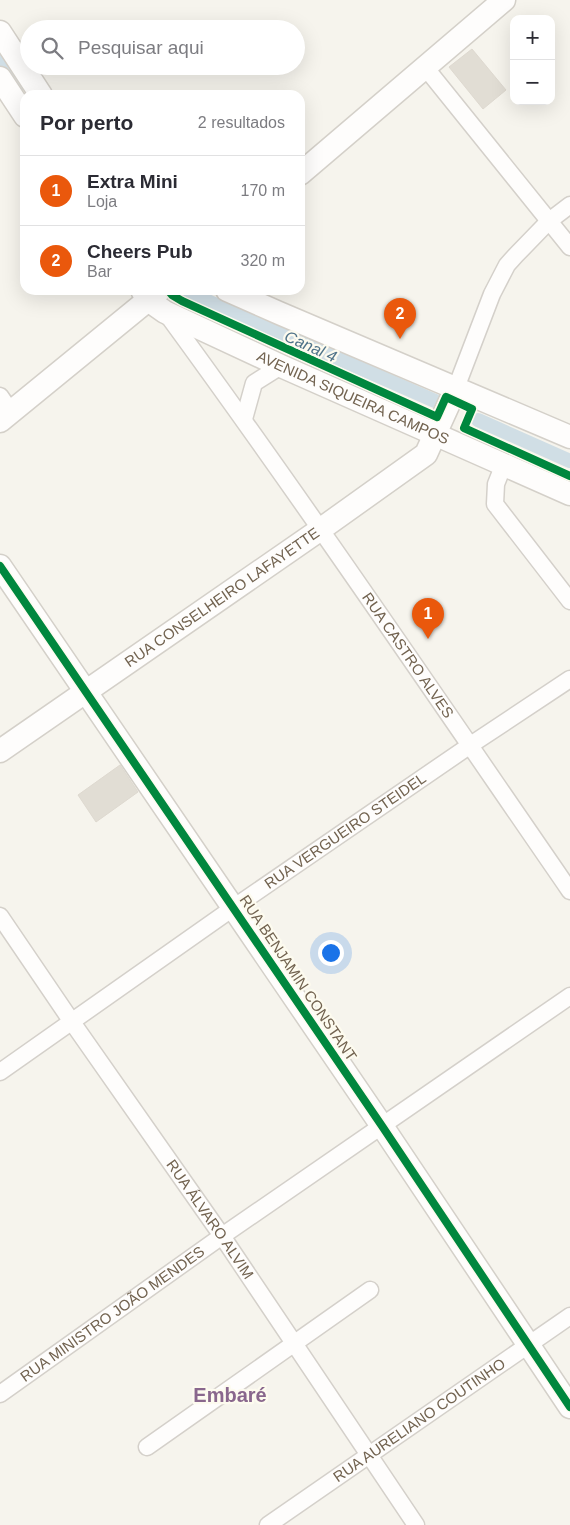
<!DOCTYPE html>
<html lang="pt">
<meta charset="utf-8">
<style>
:root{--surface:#fff;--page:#f7f7f7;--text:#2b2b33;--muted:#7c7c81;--line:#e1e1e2;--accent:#ea580c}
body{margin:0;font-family:Helvetica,sans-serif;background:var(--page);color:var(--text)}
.controls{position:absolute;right:15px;top:15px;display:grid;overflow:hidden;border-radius:10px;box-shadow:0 5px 20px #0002}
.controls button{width:45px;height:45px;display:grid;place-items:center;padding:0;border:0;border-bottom:1px solid var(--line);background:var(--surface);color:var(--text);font:25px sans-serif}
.you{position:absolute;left:330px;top:952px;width:18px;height:18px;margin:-12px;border:4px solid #fff;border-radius:50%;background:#1a73e8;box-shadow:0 0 0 8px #1a73e833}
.badge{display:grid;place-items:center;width:32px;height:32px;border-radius:50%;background:var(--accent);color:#fff;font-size:16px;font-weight:700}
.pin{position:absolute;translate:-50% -41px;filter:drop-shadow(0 1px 2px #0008)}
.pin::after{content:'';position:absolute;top:26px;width:18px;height:15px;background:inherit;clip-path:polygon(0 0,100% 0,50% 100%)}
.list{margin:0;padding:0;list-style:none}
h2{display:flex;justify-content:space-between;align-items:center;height:65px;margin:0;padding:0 20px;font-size:21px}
h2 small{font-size:16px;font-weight:400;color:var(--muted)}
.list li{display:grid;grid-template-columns:32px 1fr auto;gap:15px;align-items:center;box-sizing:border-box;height:70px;padding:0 20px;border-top:1px solid var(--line)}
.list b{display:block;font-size:19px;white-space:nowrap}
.list p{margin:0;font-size:16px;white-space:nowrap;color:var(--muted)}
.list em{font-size:16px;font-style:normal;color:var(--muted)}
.icon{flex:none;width:28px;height:28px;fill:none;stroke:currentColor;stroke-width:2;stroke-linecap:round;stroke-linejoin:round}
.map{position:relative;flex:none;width:570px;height:1525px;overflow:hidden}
.search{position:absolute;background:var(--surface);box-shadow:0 5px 20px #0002;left:20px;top:20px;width:285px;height:55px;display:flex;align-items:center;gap:12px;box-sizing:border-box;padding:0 18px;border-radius:28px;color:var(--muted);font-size:19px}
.panel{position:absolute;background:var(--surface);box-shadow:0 5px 20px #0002;left:20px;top:90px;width:285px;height:205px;border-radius:15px}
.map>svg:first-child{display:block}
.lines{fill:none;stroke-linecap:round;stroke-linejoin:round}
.canal{stroke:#d0dee5;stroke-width:14}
.building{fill:#e1ddd4;stroke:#ded9d0}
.street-casing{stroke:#d4d0ca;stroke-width:19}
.secondary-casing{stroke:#d4d0c9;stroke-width:25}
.street{stroke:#fefdfc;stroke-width:16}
.secondary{stroke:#fefdfc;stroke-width:22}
.cycleway-casing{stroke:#fdfbef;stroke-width:11}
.cycleway{stroke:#00873e;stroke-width:8}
.labels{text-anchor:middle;stroke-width:4.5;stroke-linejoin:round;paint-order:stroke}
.street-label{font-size:15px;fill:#726350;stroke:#fdfbef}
.water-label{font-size:16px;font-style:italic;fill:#4f7389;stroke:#fdfbef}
.district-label{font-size:20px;font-weight:bold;fill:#89678d;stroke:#fdfbef}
</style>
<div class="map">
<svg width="570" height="1525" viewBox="0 0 570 1525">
<rect width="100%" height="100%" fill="#f6f4ed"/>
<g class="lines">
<g class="canal">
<path d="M0,59L18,85"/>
<path d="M187,292L435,401"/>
<path d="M478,420L570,461"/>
</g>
</g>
<g class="building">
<path d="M472,49L506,90L483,109L449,67Z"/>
<path d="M120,765L138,792L96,822L78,795Z"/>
</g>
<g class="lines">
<defs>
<g id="street">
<path d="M425,67L570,247"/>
<path id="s1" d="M166,313C305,503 437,698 570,891"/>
<path d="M456,388L492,294L507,265L516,255L549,221L570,205"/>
<path d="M0,396L11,412"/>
<path d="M244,419L254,383L281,366"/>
<path d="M504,464L496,484L495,504L570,601"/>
<path id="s2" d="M0,916L72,1022L222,1236L416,1525"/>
<path id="s3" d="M0,1072L233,908L469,746L570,679"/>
<path id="s4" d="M0,1394L222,1236L570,996"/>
<path d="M147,1447L370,1290"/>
<path id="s5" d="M268,1525L570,1316"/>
</g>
<g id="secondary">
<path d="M0,32L41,95"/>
<path d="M0,78L25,116"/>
<path d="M300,174L504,0"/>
<path id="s6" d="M142,290L148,300L165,312L281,366L570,494"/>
<path d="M227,290L279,313L570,437"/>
<path d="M0,421L159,291"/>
<path d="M0,566L382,1126L570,1407"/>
<path id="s7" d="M0,751L321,529L426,454L456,388"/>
</g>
</defs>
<use href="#street" class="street-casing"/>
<use href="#secondary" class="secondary-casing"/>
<use href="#street" class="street"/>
<use href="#secondary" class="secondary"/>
<defs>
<g id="cycleway">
<path d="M168,290L172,295L182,301L437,417L446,397L472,409L464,428L570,476"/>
<path d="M0,566L382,1126L570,1407"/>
</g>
</defs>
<use href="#cycleway" class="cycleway-casing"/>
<use href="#cycleway" class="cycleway"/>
</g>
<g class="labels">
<g class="street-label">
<text dy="5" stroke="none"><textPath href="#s6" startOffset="239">AVENIDA SIQUEIRA CAMPOS</textPath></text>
<text dy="5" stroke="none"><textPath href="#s7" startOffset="270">RUA CONSELHEIRO LAFAYETTE</textPath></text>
<text dy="5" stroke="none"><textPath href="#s1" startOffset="419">RUA CASTRO ALVES</textPath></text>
<text dy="5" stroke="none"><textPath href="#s3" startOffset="421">RUA VERGUEIRO STEIDEL</textPath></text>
<text transform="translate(298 978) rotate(56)" y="5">RUA BENJAMIN CONSTANT</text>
<text dy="5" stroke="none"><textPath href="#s2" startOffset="369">RUA ÁLVARO ALVIM</textPath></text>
<text dy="5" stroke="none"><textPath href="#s4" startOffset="138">RUA MINISTRO JOÃO MENDES</textPath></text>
<text dy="5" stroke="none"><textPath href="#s5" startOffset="184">RUA AURELIANO COUTINHO</textPath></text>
</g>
<g class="water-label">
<text transform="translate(311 346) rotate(24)" y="6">Canal 4</text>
</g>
<g class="district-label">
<text x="230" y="1402">Embaré</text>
</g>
</g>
</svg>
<div class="controls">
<button>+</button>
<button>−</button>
</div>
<div class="you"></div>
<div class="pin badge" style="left:428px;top:639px">1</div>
<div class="pin badge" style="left:400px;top:339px">2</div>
<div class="search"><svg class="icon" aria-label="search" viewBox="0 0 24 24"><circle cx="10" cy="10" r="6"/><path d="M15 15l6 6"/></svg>Pesquisar aqui</div>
<section class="panel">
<h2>Por perto<small>2 resultados</small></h2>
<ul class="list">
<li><span class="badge">1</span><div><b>Extra Mini</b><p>Loja</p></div><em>170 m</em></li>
<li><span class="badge">2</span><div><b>Cheers Pub</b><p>Bar</p></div><em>320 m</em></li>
</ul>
</section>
</div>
